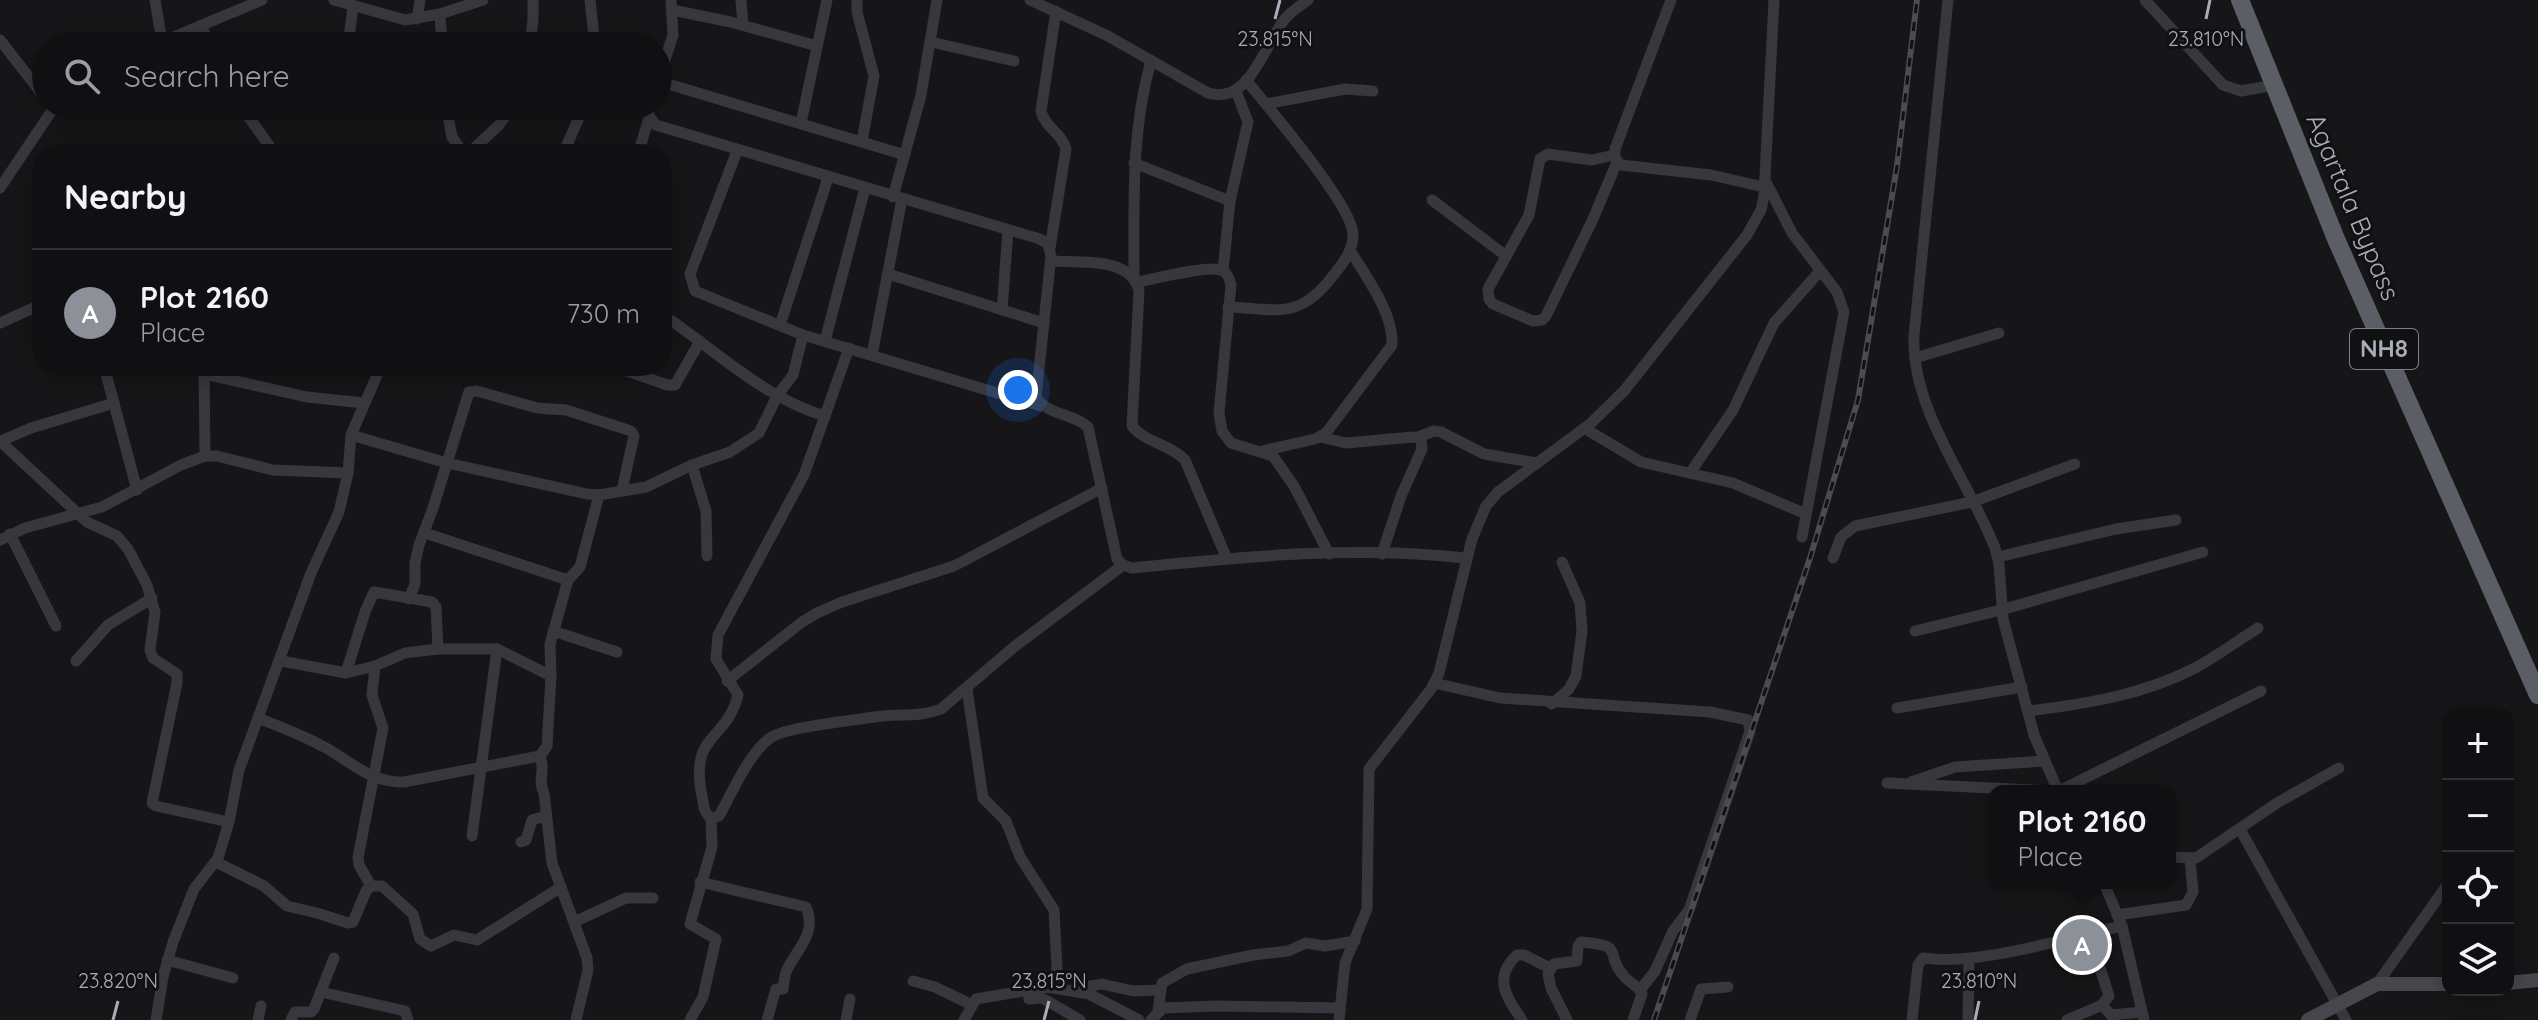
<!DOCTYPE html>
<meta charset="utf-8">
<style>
:root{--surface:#101012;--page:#1e1e20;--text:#f1f3f6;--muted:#9c9d9f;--line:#303032;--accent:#8c9099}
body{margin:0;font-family:Quicksand,sans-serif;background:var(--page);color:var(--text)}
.controls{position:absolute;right:24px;bottom:24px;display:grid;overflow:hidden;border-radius:16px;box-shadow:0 4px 20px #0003}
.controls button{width:72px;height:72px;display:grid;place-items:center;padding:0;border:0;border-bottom:2px solid var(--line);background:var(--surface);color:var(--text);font:40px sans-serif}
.you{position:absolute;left:1018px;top:390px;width:28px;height:28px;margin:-20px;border:6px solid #fff;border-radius:50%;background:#1a73e8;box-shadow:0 0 0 12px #1a73e833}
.badge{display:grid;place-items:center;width:52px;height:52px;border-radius:50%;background:var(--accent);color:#fff;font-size:26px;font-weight:700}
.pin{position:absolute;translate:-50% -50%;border:4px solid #fff;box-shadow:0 2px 8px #0006}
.popup{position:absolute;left:1988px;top:785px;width:188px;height:104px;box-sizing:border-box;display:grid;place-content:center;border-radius:16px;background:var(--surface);filter:drop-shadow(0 2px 6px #0005);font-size:26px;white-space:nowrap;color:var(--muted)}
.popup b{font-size:30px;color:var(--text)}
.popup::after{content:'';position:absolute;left:50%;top:100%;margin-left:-16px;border:16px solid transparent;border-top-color:var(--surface)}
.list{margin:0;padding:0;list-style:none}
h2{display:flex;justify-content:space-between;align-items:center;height:104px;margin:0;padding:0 32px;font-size:34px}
h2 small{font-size:26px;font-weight:400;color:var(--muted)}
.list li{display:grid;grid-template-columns:52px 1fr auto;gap:24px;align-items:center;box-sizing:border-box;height:128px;padding:0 32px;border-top:2px solid var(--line)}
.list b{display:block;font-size:30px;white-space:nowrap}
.list p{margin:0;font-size:26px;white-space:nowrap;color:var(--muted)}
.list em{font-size:26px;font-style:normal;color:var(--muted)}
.icon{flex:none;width:44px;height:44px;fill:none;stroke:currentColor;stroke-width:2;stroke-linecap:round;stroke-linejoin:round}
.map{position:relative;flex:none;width:2538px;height:1020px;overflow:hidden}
.search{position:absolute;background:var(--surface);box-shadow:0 4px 20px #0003;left:32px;top:32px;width:640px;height:88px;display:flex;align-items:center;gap:20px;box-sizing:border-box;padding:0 28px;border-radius:44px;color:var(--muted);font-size:30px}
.panel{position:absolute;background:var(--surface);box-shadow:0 4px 20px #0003;left:32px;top:144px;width:640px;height:232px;border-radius:32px}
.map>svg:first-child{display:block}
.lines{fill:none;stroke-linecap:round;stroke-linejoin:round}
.minor{stroke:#37383d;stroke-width:11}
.secondary{stroke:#45474d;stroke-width:14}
.trunk{stroke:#5b5e65;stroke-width:18}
.rail-casing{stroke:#4a4c52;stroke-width:6}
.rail{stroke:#111113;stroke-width:3;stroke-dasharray:9;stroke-linecap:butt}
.ticks{fill:none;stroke:#a8adb8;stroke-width:3}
.labels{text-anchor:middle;stroke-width:6;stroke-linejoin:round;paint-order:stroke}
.shield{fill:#111113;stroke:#7b7e86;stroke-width:2}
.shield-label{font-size:24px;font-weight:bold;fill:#a8adb8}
.street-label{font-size:26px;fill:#a8adb8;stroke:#111113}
.ticks-label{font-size:20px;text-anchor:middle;fill:#a8adb8;stroke:#111113;stroke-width:6;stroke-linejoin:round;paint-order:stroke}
</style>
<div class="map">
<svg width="2538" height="1020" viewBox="0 0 2538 1020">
<rect width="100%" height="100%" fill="#161618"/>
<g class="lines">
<g class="minor">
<path d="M155,0L162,42"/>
<path d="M334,0L405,20L440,14L483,0"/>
<path d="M590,0L595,46"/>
<path d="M741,0L743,25"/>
<path d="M857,0V12L874,76L862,141"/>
<path d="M1030,0L1108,36L1208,93C1249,106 1264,46 1284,20C1290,12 1300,6 1308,0"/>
<path d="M1671,0L1615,149V158L1621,165L1711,175L1764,187"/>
<path d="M1948,0L1914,335C1911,410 1969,481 1995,548L1999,564L2003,619L2034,735L2058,791"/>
<path d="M2145,0L2223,85L2241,91L2274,85"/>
<path d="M672,10L731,22L817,46"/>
<path d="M440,14L442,46"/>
<path d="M417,19L420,0"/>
<path d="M201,25L211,46"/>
<path d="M0,40L46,99"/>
<path d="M931,42L1014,61"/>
<path d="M152,46L262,0"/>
<path d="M348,46L353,6"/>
<path d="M530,46L533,20V0"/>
<path d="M658,81L905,155"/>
<path d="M658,81L673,35L671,0"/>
<path d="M1266,104L1345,89L1373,91"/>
<path d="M241,106L275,154"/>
<path d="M446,106L452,137L464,154"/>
<path d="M650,106L648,115L656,125L1040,239L1048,244L1051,256L1036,397C1046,415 1073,413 1088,427L1117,559L1123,565L1132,568C1242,557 1356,545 1466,558"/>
<path d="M340,114L341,106"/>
<path d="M801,123L827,0"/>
<path d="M737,151L690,274L695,291L803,335L1041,406"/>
<path d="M468,154L499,125L512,106"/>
<path d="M563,154L584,106"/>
<path d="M638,154L649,118"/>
<path d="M1614,155L1592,160L1548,154L1540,159L1529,215L1488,289L1489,299L1493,304L1533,321L1542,320L1546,316L1593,219L1617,162"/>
<path d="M1134,163L1230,201"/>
<path d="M1765,180L1792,233L1837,292L1844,312L1802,537"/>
<path d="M0,188L55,106"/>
<path d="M893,197L921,95L937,0"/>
<path d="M1432,200L1506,256"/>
<path d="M1050,248L1066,149C1062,133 1045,128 1041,111L1056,11"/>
<path d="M1051,261C1078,263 1132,256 1139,291L1132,426C1144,442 1170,444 1185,460L1227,559"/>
<path d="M1223,271L1230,201L1248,122L1236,91"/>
<path d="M888,274L1044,323"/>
<path d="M1134,276C1134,203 1131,131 1151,61"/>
<path d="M1137,282C1154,279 1208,265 1221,270C1228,273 1229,278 1231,285L1219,413L1222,431L1231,443L1273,456L1294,486L1329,554"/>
<path d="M1228,307C1277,309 1299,320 1332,277C1342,264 1353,252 1353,235C1354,207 1267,106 1246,80"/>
<path d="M1002,310L1008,230"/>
<path d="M662,318L672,321C721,356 768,399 825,416"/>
<path d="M0,323L42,304"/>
<path d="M780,325L828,178"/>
<path d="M825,341L865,188"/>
<path d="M849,348L804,475L718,635L716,659L738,695C726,743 689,732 702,796C704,805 703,812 711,818L719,816C732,793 749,753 770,738C786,727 851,721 874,717C897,713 919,718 941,709L1014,647L1123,565"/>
<path d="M872,355L902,199"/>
<path d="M1915,358L1999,333"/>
<path d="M104,366L137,490"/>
<path d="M204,366L205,456"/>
<path d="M613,366L667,385H675L700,341"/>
<path d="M204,374L307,397L364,403"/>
<path d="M1584,428L1641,462L1733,483L1806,514"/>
<path d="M351,435L447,463L587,494L599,495L646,487L692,465L730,452L759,433L777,396L793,375L803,335"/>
<path d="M1320,437L1346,443L1413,437L1421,439L1422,449L1401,496L1382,554"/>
<path d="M1418,437L1434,431L1441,432L1484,454L1537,463"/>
<path d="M0,441L87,522L117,536L128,549L147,585L155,612L150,650L153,658L177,674V683L152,803L156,806L229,822"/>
<path d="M1,441L31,428L114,403"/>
<path d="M1262,451L1315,439L1326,433L1392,345C1394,313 1366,277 1350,250"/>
<path d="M692,465L706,511L707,556"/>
<path d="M1690,473L1733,410L1774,323L1820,271"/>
<path d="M425,533L568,580"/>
<path d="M10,534L56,626"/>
<path d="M0,540L25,528L102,507L181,465L205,456H217L273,470L348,473"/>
<path d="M1998,557L2116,529L2176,520"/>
<path d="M1833,558L1841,537L1855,526L1972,502L2075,464"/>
<path d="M409,599L415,584V563L419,545L433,508L469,392L477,391L537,408L566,410L631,431L634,436L622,490"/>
<path d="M553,631L617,652"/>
<path d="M1915,631L2001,610L2203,552"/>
<path d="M76,661L108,625L152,598"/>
<path d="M281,661L346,673L375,666L405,653L438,649H497L551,676"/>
<path d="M346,673L365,612L374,592L432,602L436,607L438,649"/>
<path d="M727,681L802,622L817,613L842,602L954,566L1102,488"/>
<path d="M1434,683L1500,698L1710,712L1748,720L1750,731L1689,910L1673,931L1655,971L1641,989"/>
<path d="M1552,704L1569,689L1576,676L1582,631L1580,603L1562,562"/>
<path d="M1897,708L2022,687"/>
<path d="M2028,711C2085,704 2143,695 2195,668C2217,656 2237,641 2258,628"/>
<path d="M258,718C281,727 305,736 326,748C353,763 371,783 404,782L540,756L547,746L551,676L550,644L568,580L580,567L599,495"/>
<path d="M540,756C546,769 537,781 544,793L552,863L587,958L588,970L576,1020"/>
<path d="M1911,782L1955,767L2044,761"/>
<path d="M1887,783L2053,791"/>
<path d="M2059,791L2261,691"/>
<path d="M2240,829L2346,1020"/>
<path d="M472,836L497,649"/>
<path d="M521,842L526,840L532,820L546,816"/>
<path d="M2170,857L2196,858L2277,803L2339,768"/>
<path d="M216,862L264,886L287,906L317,913L348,923L353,922L366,891L371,886H382L413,914L420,939L431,946L454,935L477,940L561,887"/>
<path d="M700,882L806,907C818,934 795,951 787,970C784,975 784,984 783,989H776L767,1020"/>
<path d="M2104,883L2122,926L2144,1020"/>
<path d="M371,886L359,865L358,858L383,728L372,695L375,666"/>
<path d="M2117,915L2186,905L2193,892L2190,859"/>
<path d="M574,922L626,898H653"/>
<path d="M167,960L233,978"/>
<path d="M913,981L935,987L972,1005"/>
<path d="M2377,984L2448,884"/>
<path d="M1047,987L1089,994L1139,1020"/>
<path d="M1074,989L1102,984L1133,991L1160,990"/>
<path d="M1028,990L1029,999L1042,998L1080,1020"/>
<path d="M321,992L405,1011L408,1020"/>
<path d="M2102,1005L2111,1015L2142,1012"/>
<path d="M1158,1011L1162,983L1187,969L1253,955L1288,951L1306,943L1325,946L1355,941"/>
<path d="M156,1020L163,977L173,942L194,889L218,858L229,822L239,770L311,573L339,512L348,473L351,435L381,366"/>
<path d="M258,1020L261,1006"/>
<path d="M291,1020L295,1012H311L314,1009L334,958"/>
<path d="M690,1020L703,997L716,939L690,924L712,847L711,818"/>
<path d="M846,1020L850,999"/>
<path d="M964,1020L976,999L1047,987L1053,984L1057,969L1054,910L1020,857L1006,821L983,798L967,689"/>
<path d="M1151,1020L1163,1008L1216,1006L1340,1008"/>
<path d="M1339,1020L1345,963L1367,909L1369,769L1431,689L1439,673L1472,539L1486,506L1498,492L1590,424L1624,391L1747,235L1761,210L1764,196L1774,0"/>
<path d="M1522,1020C1507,998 1492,978 1517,955H1524L1550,968"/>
<path d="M1567,1020L1551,988L1548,974L1554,964L1577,961L1578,946L1581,942C1627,946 1603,951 1623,975C1629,983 1638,985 1642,994L1633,1020"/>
<path d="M1690,1020L1701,989L1728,987"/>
<path d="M1912,1020L1918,965L1923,958C1978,966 2066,938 2122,926"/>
<path d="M1968,1020L1969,958"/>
<path d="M2067,1020L2102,1005L2109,996L2089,934"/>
</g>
<g class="secondary">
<path d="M2508,983L2538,980"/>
<path d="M2308,1020L2377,984H2448"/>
</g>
<path class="trunk" d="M2240,0L2336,239L2538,695"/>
<defs>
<path id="rail" d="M1654,1020L1810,558L1858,400L1897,166L1917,0"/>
</defs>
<use href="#rail" class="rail-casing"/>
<use href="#rail" class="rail"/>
</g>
<path class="ticks" d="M1275,19L1280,0M2206,19L2210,0M113,1020L118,1001M1044,1020L1049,1001M1975,1020L1979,1001"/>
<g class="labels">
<rect class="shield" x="2350" y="329" width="68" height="40" rx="6"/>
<g class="shield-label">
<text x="2384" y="357">NH8</text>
</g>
<g class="street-label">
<text transform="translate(2353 207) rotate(67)" y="9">Agartala Bypass</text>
</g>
</g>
<g class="ticks-label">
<text x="1275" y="46">23.815°N</text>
<text x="2206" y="46">23.810°N</text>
<text x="118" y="988">23.820°N</text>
<text x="1049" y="988">23.815°N</text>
<text x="1979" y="988">23.810°N</text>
</g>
</svg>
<div class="controls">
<button>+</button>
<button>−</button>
<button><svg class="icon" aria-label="locate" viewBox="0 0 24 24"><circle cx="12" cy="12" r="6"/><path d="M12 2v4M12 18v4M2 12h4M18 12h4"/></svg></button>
<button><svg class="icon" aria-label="layers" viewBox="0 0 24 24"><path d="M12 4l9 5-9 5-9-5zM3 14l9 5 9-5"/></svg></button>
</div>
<div class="you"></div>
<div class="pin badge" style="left:2082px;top:945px">A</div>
<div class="popup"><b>Plot 2160</b>Place</div>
<div class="search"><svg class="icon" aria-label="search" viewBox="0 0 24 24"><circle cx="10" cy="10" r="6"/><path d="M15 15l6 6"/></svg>Search here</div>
<section class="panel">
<h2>Nearby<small></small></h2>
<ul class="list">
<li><span class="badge">A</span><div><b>Plot 2160</b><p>Place</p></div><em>730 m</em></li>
</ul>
</section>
</div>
